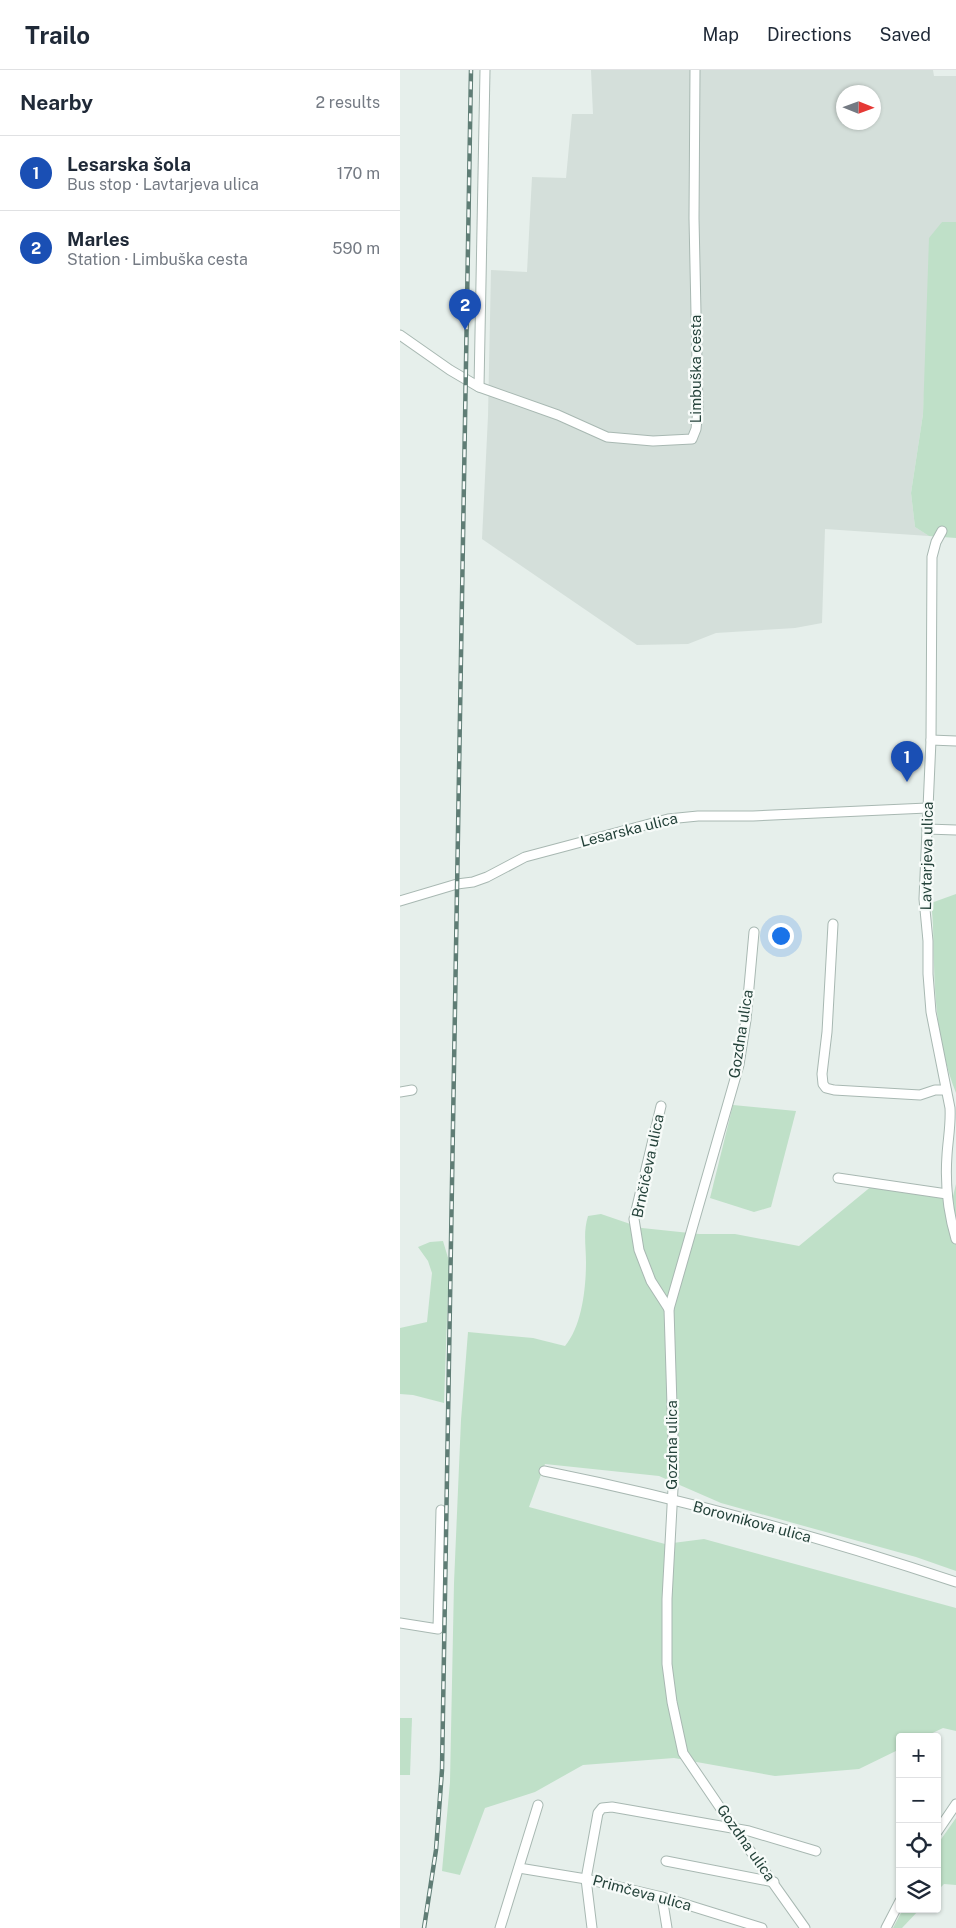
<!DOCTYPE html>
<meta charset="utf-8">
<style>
:root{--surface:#fff;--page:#f6f6f7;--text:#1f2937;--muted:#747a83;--line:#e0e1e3;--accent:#2563eb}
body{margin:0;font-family:"Public Sans",sans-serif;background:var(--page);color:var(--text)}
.controls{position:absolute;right:15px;bottom:15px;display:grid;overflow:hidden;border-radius:5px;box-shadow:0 1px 4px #0004}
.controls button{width:45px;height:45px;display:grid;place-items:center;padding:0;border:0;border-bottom:1px solid var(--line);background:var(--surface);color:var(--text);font:25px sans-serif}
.compass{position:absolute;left:436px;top:15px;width:45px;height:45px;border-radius:50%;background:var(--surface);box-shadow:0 1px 4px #0004;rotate:91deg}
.you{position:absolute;left:380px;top:865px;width:18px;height:18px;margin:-12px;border:4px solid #fff;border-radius:50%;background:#1a73e8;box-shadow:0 0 0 8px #1a73e833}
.badge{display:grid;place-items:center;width:32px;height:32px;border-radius:50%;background:var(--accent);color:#fff;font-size:16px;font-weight:700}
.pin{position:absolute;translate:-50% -41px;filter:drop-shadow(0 1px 2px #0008)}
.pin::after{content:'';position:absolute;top:26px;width:18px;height:15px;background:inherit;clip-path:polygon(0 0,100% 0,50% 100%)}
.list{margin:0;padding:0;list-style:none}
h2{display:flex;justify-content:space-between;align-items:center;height:65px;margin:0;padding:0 20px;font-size:21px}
h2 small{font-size:16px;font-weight:400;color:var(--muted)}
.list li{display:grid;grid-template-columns:32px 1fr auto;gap:15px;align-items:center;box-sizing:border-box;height:75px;padding:0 20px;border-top:1px solid var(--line)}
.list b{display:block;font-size:19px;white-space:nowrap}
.list p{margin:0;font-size:16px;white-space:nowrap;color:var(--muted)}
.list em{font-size:16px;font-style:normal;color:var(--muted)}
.icon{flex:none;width:28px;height:28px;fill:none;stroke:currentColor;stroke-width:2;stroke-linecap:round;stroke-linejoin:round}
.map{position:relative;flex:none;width:556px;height:1858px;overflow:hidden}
header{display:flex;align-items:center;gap:30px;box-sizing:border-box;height:70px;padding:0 25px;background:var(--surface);border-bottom:1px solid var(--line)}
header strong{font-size:24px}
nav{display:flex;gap:28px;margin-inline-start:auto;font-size:18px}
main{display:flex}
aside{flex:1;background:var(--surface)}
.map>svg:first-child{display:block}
.built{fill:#d4dfda;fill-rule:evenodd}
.green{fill:#bfe0c8}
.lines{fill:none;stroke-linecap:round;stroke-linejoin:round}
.minor-casing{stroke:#a8b8b2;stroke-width:11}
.minor{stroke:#fff;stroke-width:9}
.rail-casing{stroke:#5f7d75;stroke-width:4.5}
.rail{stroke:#f7fbf9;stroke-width:2.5;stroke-dasharray:8;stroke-linecap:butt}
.labels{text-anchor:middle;stroke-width:4.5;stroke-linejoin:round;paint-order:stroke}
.street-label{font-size:15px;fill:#24423a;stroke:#f7fbf9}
</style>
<header>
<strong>Trailo</strong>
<nav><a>Map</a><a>Directions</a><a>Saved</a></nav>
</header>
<main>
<aside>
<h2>Nearby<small>2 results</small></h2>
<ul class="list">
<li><span class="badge" style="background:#1a4fb4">1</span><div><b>Lesarska šola</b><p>Bus stop · Lavtarjeva ulica</p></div><em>170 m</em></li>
<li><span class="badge" style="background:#1a4fb4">2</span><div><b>Marles</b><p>Station · Limbuška cesta</p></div><em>590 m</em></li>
</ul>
</aside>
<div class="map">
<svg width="556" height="1858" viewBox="0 0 556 1858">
<rect width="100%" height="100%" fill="#e6efeb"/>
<path class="built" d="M191,0H533L534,6H556V152H542L527,269L523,344L511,423L515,457L529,466L425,459L422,553L395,558L316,563L288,574L237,575L82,469L88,346L91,200L127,202L132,107L166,108L172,44H193ZM443,22H473V52H443Z"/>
<g class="green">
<path d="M542,152H556V468L529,466L515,457L511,423L523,344L529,168Z"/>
<path d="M556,824V1023C540,982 535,938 534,895C533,873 534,855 531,833Z"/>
<path d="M333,1035L396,1041L371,1137L354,1142L310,1128Z"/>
<path d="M556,1114V1501L516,1487L321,1433L259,1406L145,1394L129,1437L265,1474L304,1469L556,1538V1661L543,1658L524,1667H500V1679L459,1699L375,1706L274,1688L183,1695L135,1722L85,1738L60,1805L42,1801L50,1712L54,1513L61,1350L68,1262L133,1268L165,1276C182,1256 186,1218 186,1192C186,1176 183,1162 188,1146L201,1144L242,1158L299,1164H335L399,1176L473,1115L553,1126Z"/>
<path d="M43,1171L49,1191L44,1333L13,1325L0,1324V1258L27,1252L32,1203L28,1191L18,1177L30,1172Z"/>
<path d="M0,1648H12L10,1705H0Z"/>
<path d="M556,1748V1815L544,1814L537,1821V1775Z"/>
<path d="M503,1839H520L502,1858H493Z"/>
</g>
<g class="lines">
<defs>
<g id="minor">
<path d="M0,265L50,300L79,317L158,345L207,367L253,371L292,369L296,359L298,339L294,148L295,0"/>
<path d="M79,317L85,0"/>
<path d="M542,461L536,472L532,487L531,670L524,829L528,871V904L531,942L550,1038C551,1054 548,1069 547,1085C545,1113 548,1142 556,1169"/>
<path d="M531,670L556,671"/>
<path d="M527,759L556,760"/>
<path d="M0,831L57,814L73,812L87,807L125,787L268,749L298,746H353L527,738"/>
<path d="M433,854L427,962L422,1004L423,1014L426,1018L434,1020L520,1025L535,1020H546"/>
<path d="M354,862L346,950L339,995L269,1239L274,1400L267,1529V1594L272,1632L283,1683L334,1758L405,1858"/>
<path d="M0,1022L12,1020"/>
<path d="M261,1036L234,1149L239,1180L251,1211L269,1239"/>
<path d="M438,1108L547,1124"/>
<path d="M144,1401C283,1429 421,1467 556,1512"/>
<path d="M0,1553L38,1559L41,1440"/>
<path d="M537,1762L556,1734"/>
<path d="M266,1791L374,1812"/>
<path d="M119,1798L186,1809L262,1827L362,1858"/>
<path d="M262,1827L267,1858"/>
<path d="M100,1858L138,1735"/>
<path d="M192,1858L186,1809L198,1743L202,1738L212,1737L349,1761L416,1781"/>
<path d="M486,1858L500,1831"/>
</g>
</defs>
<use href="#minor" class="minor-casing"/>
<use href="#minor" class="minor"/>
<defs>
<path id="rail" d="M24,1858L36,1780L42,1700L71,0"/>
</defs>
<use href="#rail" class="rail-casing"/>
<use href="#rail" class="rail"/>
</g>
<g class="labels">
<g class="street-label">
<text transform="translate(296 299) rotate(-90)" y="5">Limbuška cesta</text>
<text transform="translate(229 760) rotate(-14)" y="5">Lesarska ulica</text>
<text transform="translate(527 786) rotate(-89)" y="5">Lavtarjeva ulica</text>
<text transform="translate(341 964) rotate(-81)" y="5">Gozdna ulica</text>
<text transform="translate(248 1096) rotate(-78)" y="5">Brnčičeva ulica</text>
<text transform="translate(272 1375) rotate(-90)" y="5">Gozdna ulica</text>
<text transform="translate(352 1452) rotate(15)" y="5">Borovnikova ulica</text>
<text transform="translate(346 1773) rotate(55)" y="5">Gozdna ulica</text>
<text transform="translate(242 1823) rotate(15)" y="5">Primčeva ulica</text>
</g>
</g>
</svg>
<div class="controls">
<button>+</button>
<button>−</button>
<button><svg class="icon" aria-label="locate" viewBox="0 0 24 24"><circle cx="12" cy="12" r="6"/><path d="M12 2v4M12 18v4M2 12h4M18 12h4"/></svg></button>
<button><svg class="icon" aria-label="layers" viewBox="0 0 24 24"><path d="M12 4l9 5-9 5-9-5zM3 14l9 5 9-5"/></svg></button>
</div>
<svg class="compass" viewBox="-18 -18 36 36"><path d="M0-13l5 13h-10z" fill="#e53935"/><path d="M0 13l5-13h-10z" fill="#747a83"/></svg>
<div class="you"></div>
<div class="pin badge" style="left:507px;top:712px;background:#1a4fb4">1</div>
<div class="pin badge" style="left:65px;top:260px;background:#1a4fb4">2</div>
</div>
</main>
